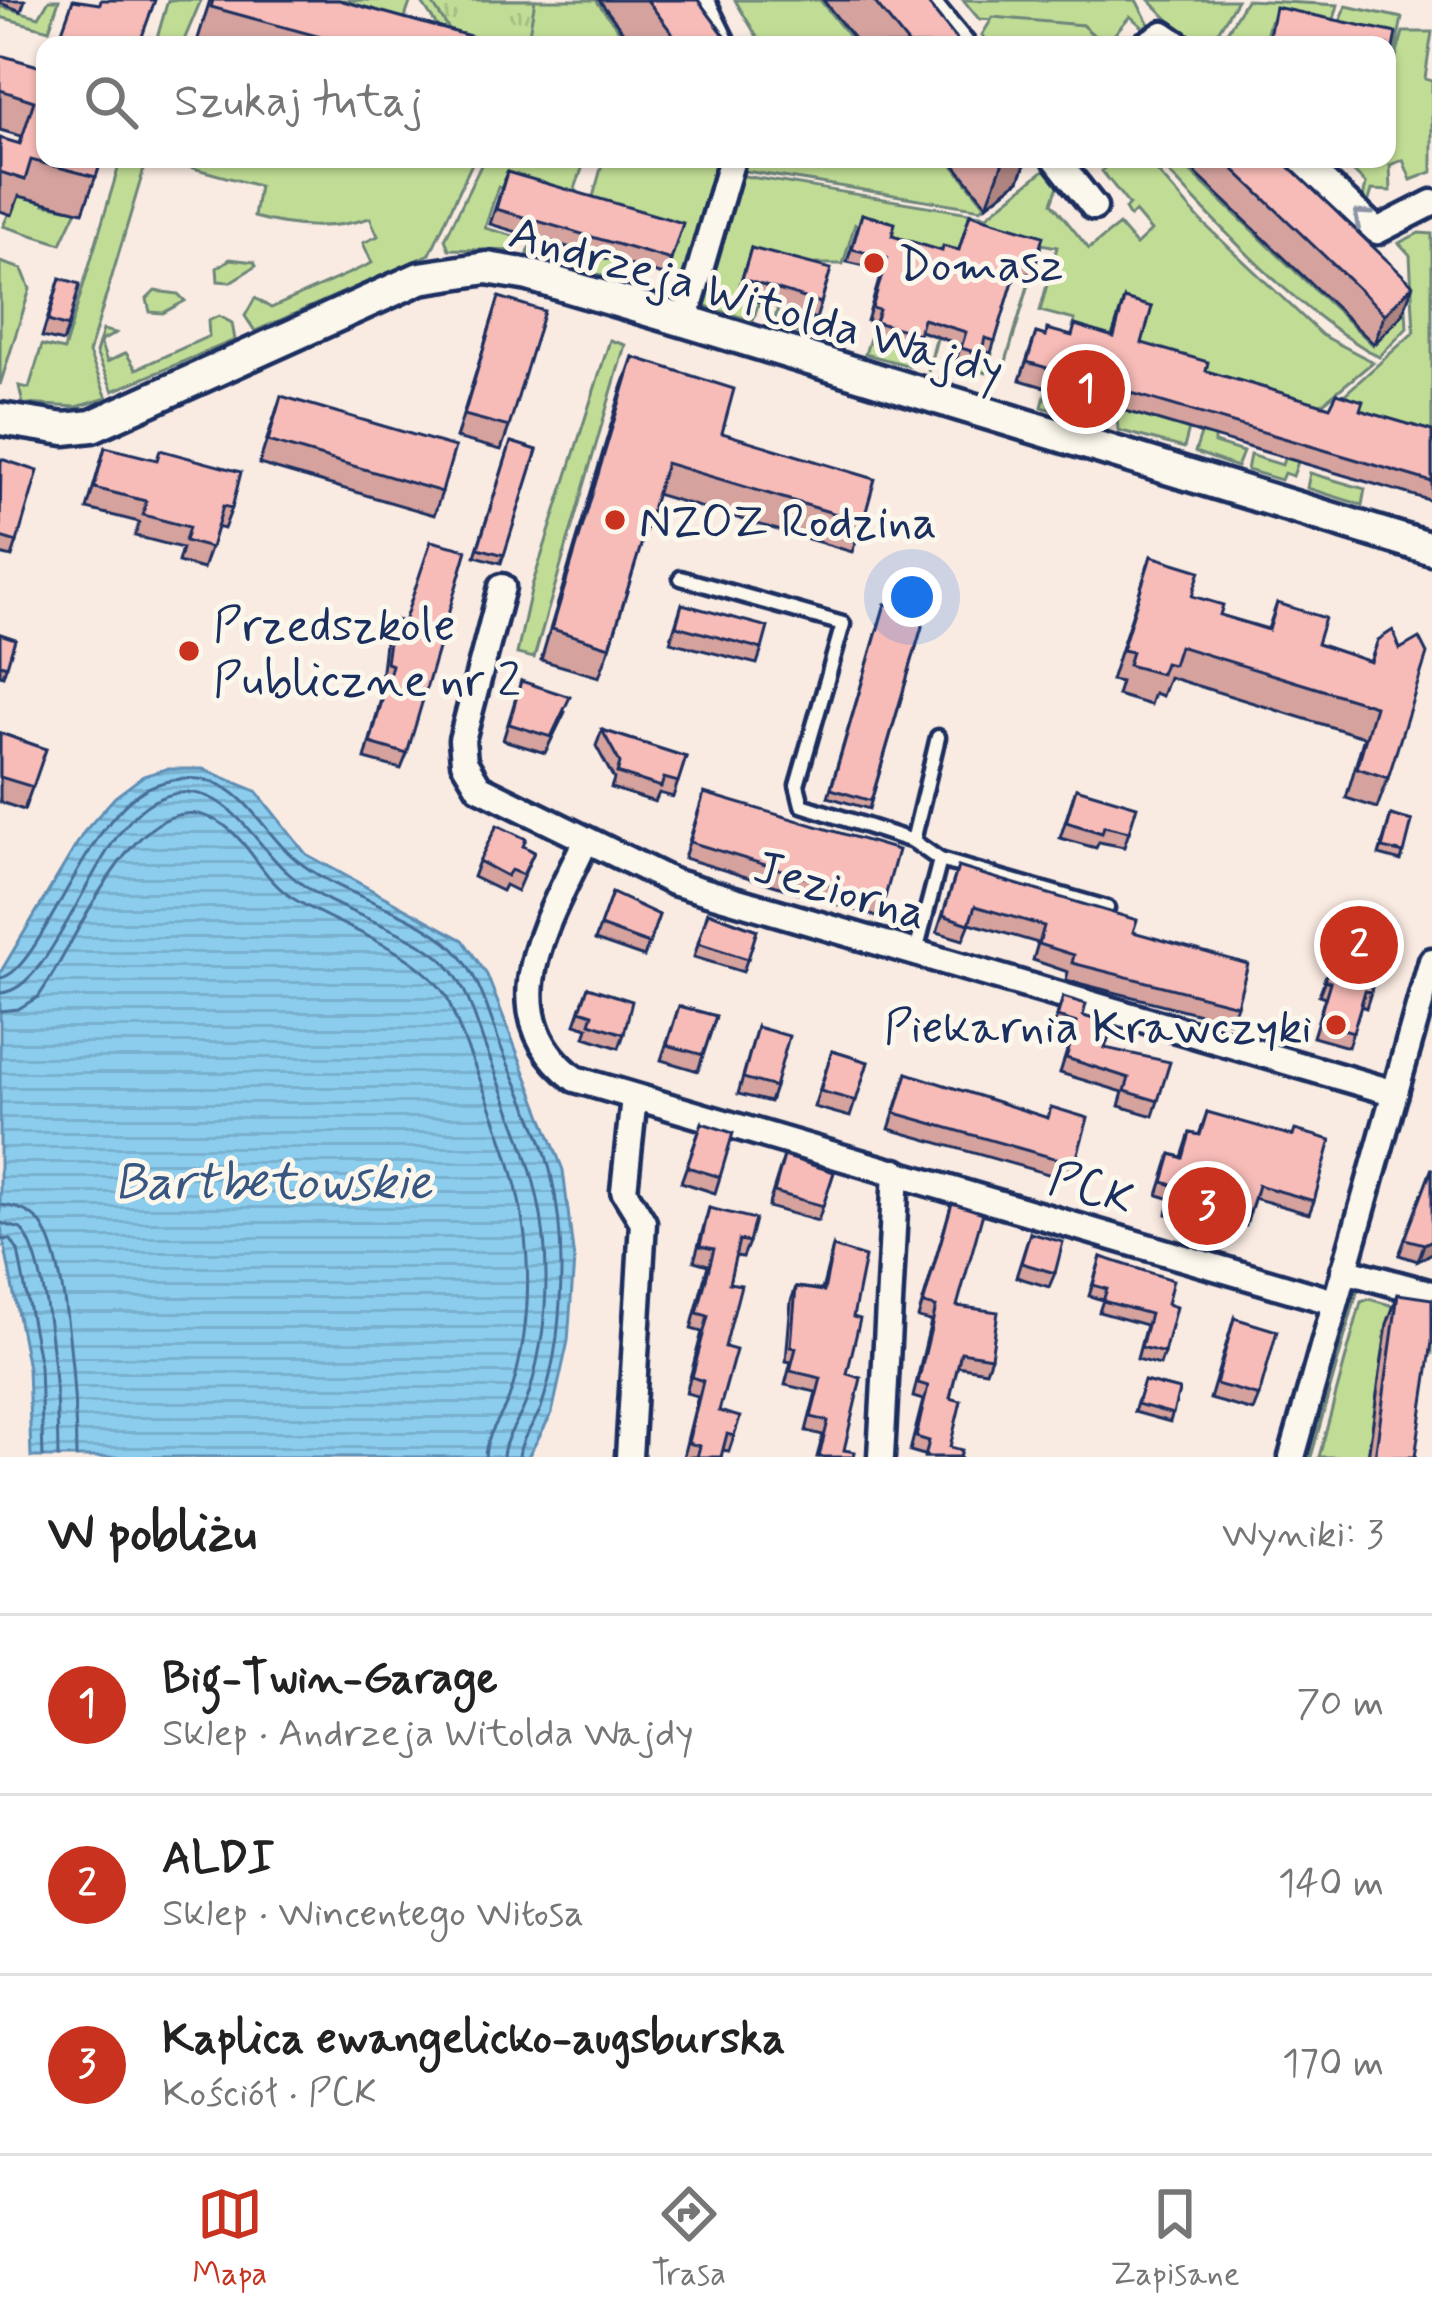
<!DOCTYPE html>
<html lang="pl">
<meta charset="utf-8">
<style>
:root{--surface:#fff;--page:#f2f2f2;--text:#222;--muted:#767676;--line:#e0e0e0;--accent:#c8321e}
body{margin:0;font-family:Mynerve,sans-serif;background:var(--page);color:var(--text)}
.you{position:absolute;left:912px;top:597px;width:42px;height:42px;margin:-30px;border:9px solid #fff;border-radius:50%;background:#1a73e8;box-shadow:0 0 0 18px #1a73e833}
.badge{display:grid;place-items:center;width:78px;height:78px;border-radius:50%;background:var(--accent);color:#fff;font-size:39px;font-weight:700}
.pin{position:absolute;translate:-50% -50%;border:6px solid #fff;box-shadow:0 3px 12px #0006}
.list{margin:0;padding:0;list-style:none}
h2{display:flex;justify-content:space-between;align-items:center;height:156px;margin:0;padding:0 48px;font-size:51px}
h2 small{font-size:39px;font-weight:400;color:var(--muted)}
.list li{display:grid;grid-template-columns:78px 1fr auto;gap:36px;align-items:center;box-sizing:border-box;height:180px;padding:0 48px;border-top:3px solid var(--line)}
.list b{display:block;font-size:45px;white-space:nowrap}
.list p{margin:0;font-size:39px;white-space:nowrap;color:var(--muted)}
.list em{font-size:39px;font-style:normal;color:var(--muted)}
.icon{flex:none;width:66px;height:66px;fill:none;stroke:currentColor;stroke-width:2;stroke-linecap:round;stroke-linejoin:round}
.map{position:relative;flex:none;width:1432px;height:1457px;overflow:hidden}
.search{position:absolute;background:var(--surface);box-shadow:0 3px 9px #0004;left:36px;right:36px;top:36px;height:132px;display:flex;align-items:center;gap:30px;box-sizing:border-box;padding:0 42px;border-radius:24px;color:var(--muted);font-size:45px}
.sheet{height:696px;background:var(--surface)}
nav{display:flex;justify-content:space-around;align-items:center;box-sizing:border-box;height:168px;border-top:3px solid var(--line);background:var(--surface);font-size:33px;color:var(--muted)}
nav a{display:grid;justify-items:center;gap:6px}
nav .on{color:var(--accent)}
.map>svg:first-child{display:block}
.green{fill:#c1dd95;stroke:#6e867a;stroke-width:3}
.park{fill:url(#park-tufts);stroke:#6e867a;stroke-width:3}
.water{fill:url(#water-rules);stroke:#5f8eb4;stroke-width:3}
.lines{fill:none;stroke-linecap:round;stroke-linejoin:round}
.shore{stroke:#486e97;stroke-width:3}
.service-casing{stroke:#1b2f5e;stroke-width:21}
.minor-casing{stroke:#1b2f5e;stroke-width:33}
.tertiary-casing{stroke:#1b2f5e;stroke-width:39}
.service{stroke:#fbf7ec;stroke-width:12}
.minor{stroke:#fbf7ec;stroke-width:24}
.tertiary{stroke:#fbf7ec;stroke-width:30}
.wall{fill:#d5a29e;stroke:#1b2f5e;stroke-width:3}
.shaded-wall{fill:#ae8481;stroke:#1b2f5e;stroke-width:3}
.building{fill:#f8bcb8;stroke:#1b2f5e;stroke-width:3}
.oneway{stroke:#8b93a5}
.poi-dot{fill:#c8321e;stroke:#fbf7ec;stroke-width:4.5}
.labels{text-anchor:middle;stroke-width:10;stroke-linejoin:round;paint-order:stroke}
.poi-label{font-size:48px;fill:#1b2f5e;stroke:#fbf7ec;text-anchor:start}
.street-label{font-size:48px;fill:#1b2f5e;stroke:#fbf7ec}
.water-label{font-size:51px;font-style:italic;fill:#375682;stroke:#fbf7ec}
</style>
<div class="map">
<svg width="1432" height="1457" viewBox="0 0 1432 1457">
<defs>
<pattern id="park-tufts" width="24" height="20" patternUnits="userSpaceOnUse" patternTransform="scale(3)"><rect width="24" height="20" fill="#c1dd95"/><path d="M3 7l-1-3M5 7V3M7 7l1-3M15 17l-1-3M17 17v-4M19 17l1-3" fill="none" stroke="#a5be83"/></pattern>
<pattern id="water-rules" width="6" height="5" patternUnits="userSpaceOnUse" patternTransform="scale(3)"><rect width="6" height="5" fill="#8ccded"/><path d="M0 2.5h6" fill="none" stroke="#78b0ce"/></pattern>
</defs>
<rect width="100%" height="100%" fill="#faebe2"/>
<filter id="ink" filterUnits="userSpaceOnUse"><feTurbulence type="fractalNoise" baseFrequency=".00833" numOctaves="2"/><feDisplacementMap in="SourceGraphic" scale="24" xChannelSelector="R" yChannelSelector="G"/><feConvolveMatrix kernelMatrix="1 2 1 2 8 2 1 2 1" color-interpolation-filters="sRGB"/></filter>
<g filter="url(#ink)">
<g class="green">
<path d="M49,0H59L49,30L0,17V6L39,17Z"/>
<path d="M168,0H201L182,45H155Z"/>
<path d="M288,0H411L399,35Z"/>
<path d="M420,0H596L630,45H450Z"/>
<path d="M735,0H820L856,45H762Z"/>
<path d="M963,0H1136L1150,26L1146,30L1130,16L1105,45L1082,25L979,19Z"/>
<path d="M1149,0H1237L1210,45H1194Z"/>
<path d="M1246,0L1338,5L1328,41L1270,21L1264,45H1219Z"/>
<path d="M1346,6L1402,18L1389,82L1403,32H1432L1425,79L1432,81V172L1411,180L1403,160L1390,165L1391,191L1372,190L1366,211L1361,208L1366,184L1341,159H1387V45H1332Z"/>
<path d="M121,159H147L89,353L107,398L77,407L23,404L19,386L29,388L42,345L64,350Z"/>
<path d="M160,159H474L430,254L255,331L245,316L255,298L271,308L372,263L363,243L378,236L370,218C331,230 294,228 254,217L259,186Z"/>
<path d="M484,159H718L723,161L689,283L666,276L676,238L625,263L619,281L586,271L590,254L578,250L602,165L585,160L575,189L581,195L532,196L498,187L485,228L521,238L516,251L449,249L445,239Z"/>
<path d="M742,159H948L985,205L981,209L739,170Z"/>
<path d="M1112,159H1146L1201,221L1322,335L1373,362L1317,408L1293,476L1284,473L1281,480L1247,470L1250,455L1282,465L1299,415L1268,403L1272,390L1267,388L1261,401L1214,436V443L1243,452L1237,467L1195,452L1201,434L1189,429L1184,448L1118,430L1111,340L1073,327L1075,320L1040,311L1057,247L1041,244L1002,375L1039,248L1015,241L952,341L961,345L957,360L976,366L981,351L992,354L986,373L946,361L967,227L928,372L955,260L889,249L892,234L855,224L843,264H816L785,285L773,326L786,276L759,301L753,321L702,305L738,175L987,216L1049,166L1060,180L1052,203L1089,249L1119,225L1136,245L1151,231L1135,212L1130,217L1125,209L1129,205L1102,171Z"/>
<path d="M1156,159H1177L1373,345L1403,314L1387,298L1405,293L1407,328L1379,357C1292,308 1224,231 1156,159Z"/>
<path d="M21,187L46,195L44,204L77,210L61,244L3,226Z"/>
<path d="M577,209L561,263L528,254L532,236L563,245Z"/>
<path d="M1419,233L1432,234V441L1334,404L1414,332L1410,255L1399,243Z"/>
<path d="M230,259L254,262L256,266L230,282L218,281L217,268Z"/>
<path d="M0,262L22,269L30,289L0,385Z"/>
<path d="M155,291L178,294L185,301L163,313L150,312L147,299Z"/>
<path d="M790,314L824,325V341L787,330Z"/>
<path d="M219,316L232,323L235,340L113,391L96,353L103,330L116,333L100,342L107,362L126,353L136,369L209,336L208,321Z"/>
<path d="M871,335L914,347L910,366L865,354Z"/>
<path d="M610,340L625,345L534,658L517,654L532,586Z"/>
<path d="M1047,388L1089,400L1083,420L1042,407Z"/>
<path d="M1310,473L1365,489L1362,505L1307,488Z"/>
<path d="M1358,1289L1311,1457H1306L1352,1294Z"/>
<path d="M1369,1299L1432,1317V1353L1387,1325L1368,1457H1319L1361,1302Z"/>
</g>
<g class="park">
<path d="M430,0H535L527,45H482L454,37Z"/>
<path d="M993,17L1082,25L1105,45H991L982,35Z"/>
</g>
<path class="water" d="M166,769H203L256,791L306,854L463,940L487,975L563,1170L574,1260L568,1341L552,1413L528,1457H31L28,1368L0,1222V973L84,832L115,797L143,776Z"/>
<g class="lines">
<g class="shore">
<path d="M0,978C41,974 87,808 155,785C241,756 254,831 303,865C348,898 413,910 454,949C479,974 489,1014 501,1047C517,1088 541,1130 551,1174C563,1226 563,1284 557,1337C554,1359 548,1387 541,1408C534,1425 520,1439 519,1457"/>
<path d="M0,993C56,991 93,830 156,800C221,769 251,841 288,873C331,912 394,922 439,957C465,978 474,1016 485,1046C526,1152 558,1217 542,1336C538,1358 533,1387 524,1407C517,1424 504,1438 503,1457"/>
<path d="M0,1011L18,1009L38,997C77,947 140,764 225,826C252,846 264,881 294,899C345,930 413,947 447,997C492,1114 542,1205 524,1335C521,1354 516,1379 509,1398C501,1419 486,1433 485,1457"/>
<path d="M0,1205C16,1206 31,1211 41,1224C69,1262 76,1408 76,1457"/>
<path d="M0,1223L21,1229C51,1261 58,1411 58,1457"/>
<path d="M0,1239L11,1240L18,1251L40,1366L43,1457"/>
</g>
<defs>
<g id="service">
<path d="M681,578L843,624L797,785L802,805L913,841L938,737"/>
<path d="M913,841L940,860"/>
<path d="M916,952L940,860L1107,908"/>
</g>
<g id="minor">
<path d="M701,0L723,45"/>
<path d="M925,0L962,45"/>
<path d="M1145,45L1163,34L1179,45"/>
<path d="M1056,159L1094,207"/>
<path d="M1300,159L1377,231L1432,203"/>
<path d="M685,321L732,159"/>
<path d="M502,587L462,740L464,762L479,787L673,882L1395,1093"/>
<path d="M585,842C550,919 487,1012 575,1079L1334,1302"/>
<path d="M1344,1270L1432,1294"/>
<path d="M629,1457L643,1222L624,1191L634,1097"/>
<path d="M881,1457L896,1172"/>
<path d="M1292,1457L1432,961"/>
</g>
<path id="tertiary" d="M0,419L64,429L92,426L420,278L487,268L529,275L685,321L1432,549"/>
</defs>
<use href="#service" class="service-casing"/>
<use href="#minor" class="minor-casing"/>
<use href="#tertiary" class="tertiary-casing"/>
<use href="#service" class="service"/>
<use href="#minor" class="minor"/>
<use href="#tertiary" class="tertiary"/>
</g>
<g class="wall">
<path d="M0,0H25L21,11L0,3Z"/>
<path d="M210,0H339L502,45H196Z"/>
<path d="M599,0H698L730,43L729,45H633Z"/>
<path d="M823,0H925L961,45H859Z"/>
<path d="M0,55L102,159L83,212L19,196L12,215L0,211V138L19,144L21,136L0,130Z"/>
<path d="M950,159H1027L1019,180L987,205Z"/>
<path d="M1181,159H1281L1402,315L1374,344Z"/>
<path d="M507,172L671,260L666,276L490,224Z"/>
<path d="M862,214L892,236L942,251L959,250L970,214L1036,263L1031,275L1016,271L991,353L982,351L976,366L956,360L961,345L920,331L914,347L871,335L874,323L867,321L882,270L847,262Z"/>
<path d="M751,248L821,303L816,319L737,295Z"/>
<path d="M60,278L68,327L63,342L42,337Z"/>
<path d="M499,297L509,427L501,450L456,438Z"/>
<path d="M1124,299L1142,343L1206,371L1330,407L1360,410L1432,431V501L1020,380L1036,333L1045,336L1112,337Z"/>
<path d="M633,357L722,433L863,522L852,552L656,494L610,647L599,677L541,660L622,388Z"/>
<path d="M281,396L442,492L434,515L259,464Z"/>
<path d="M511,442L537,450L501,563L475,556Z"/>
<path d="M105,447L232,508L224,529L217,527L203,569L178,562L182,548L135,536L139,522L87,509Z"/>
<path d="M0,463L17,542L12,557L0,554Z"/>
<path d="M1151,556L1192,596L1220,615L1268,629L1277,603L1317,644L1370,662L1378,640L1388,778L1377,808L1346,798L1364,737L1169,677L1162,696L1154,693L1150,705L1117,695L1121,682L1111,680Z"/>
<path d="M682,604L762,649L757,664L670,642Z"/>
<path d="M885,604L925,616L869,809L828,797Z"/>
<path d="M392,619L407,754L401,769L365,759L386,680L381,679L386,634Z"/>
<path d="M0,634L15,639L3,676L0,675Z"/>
<path d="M521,681L565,712L545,753L503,740Z"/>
<path d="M602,730L686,757L673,797L659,793L655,802L611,788L614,779L596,746Z"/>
<path d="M0,733L46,749L24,810L0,802Z"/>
<path d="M1076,788L1129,832L1124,847L1099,842L1096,848L1060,838Z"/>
<path d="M704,793L884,901L878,917L684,858Z"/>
<path d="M1391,815L1412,821L1401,861L1379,855Z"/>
<path d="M523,846L534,852L517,891L505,885L502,891L473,877L479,861Z"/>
<path d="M958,867L1133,932L1237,1005L1231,1022L1066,980L1068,972L1033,960L1038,943L970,923L963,940L937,932Z"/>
<path d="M612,893L659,915L644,957L595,940Z"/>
<path d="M1352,907L1371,992L1366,1008L1361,1006L1348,1047L1313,1037L1325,997L1319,995Z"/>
<path d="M708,912L757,930L743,972L694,957Z"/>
<path d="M588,987L624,1034L619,1048L585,1037L588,1028L575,1024Z"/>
<path d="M1063,997L1097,1030L1105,1048L1158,1101L1153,1116L1119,1106L1123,1092L1060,1073L1071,1038L1052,1032Z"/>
<path d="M679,1006L716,1016L698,1071L661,1060Z"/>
<path d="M757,1027L775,1087L770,1102L738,1094Z"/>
<path d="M832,1051L868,1062L850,1117L814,1107Z"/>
<path d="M907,1073L1075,1164L1069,1180L889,1129Z"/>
<path d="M1207,1112L1314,1201L1309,1214L1254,1198L1246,1226L1236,1223L1233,1232L1167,1214L1171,1199L1158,1195L1171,1154L1182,1157L1190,1133L1199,1135Z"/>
<path d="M702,1123L720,1177L715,1193L681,1182Z"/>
<path d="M784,1156L834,1172L818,1221L768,1207Z"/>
<path d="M1432,1168V1253L1418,1261L1399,1255Z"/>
<path d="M952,1203L957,1306L991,1357L986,1371L957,1366L950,1398V1447L960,1457H924V1455L910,1451L923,1400L913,1397L931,1321L918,1318Z"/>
<path d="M709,1208L749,1242L743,1257L735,1256L729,1283L719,1411L734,1436L729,1451L722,1450L721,1457H683L698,1396L686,1393L702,1332L691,1329L708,1265L694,1261Z"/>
<path d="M1030,1233L1055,1273L1049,1287L1016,1277Z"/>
<path d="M833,1247L853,1317L847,1374L844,1450L854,1457H817L823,1435L806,1431L816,1392L785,1385L791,1362L786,1361L791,1301L796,1287L822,1290Z"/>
<path d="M1101,1257L1167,1304L1164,1353L1160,1365L1137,1359L1146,1325L1099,1312L1103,1300L1089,1296Z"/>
<path d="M1398,1294L1415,1457H1368L1387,1324Z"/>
<path d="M1234,1318L1259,1396L1253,1411L1210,1399Z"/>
<path d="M1144,1381L1179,1390L1170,1422L1134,1412Z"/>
</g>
<g class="shaded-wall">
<path d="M1007,159H1027L1019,180L987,205L1003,162Z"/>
<path d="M1086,159H1100L1099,161L1084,167Z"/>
<path d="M1413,285L1402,315L1374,344L1385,314Z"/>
<path d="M1432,1240V1253L1418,1261L1424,1244Z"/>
</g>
<g class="building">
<path d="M73,0L100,4L101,0H155L139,45H57Z"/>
<path d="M213,0H339L502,45H350L211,7Z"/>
<path d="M647,0H698L730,43L727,45H681Z"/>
<path d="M873,0H925L961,45H909Z"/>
<path d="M1275,7L1396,33L1387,79V45H1267Z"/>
<path d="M0,55L45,68V159H102L96,177L31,160L25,180L0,172V138L20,144L34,101L0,90Z"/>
<path d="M1223,159H1281L1413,285L1385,314Z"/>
<path d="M507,172L683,223L671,260L496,209Z"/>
<path d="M862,214L895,223L892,236L942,251L943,246L959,250L970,214L1043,236L1036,263L1020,258L995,341L985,338L981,354L961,348L966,332L923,319L919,334L875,322L879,310L872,308L887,258L852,249Z"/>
<path d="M751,248L831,269L821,303L742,279Z"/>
<path d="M60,278L80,284L68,327L48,321Z"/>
<path d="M499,297L544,311L509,427L464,415Z"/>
<path d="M1124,299L1152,307L1142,343L1208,362L1206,371L1330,407L1337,393L1363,401L1360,410L1432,431V482L1027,362L1036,333L1046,336L1047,329L1072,336L1075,325L1114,337Z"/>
<path d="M633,357L734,389L722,433L875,479L863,522L666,463L610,647L552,629Z"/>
<path d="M281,396L455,447L442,492L268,441Z"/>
<path d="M511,442L537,450L504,555L478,548Z"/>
<path d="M105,447L157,460L160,450L241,472L232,508L223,506L211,548L185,541L189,527L143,515L146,501L94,488Z"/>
<path d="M1,459L38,471L17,542L0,537Z"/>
<path d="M431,541L467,550L407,754L370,743L392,665L386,663L392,619L404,622Z"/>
<path d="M1151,556L1200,571L1192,596L1223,605L1220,615L1269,630L1277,603L1325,618L1317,644L1371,662L1378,640L1393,630L1400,649L1419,638L1427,654L1388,778L1357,768L1375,706L1179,646L1173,665L1165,663L1161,674L1128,665L1132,652L1122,650Z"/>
<path d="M682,604L768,627L762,649L676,626Z"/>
<path d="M885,604L925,616L871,801L831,789Z"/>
<path d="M0,634L15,639L7,666L0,664Z"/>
<path d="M521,681L570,697L551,737L509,724Z"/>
<path d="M602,730L686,757L678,782L664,778L661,787L617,773L620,763Z"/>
<path d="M0,733L46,749L33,787L0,777Z"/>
<path d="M1076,788L1137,806L1129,832L1104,826L1102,833L1066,822Z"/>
<path d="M704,793L898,850L884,901L690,842Z"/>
<path d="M1391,815L1412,821L1404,853L1382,848Z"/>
<path d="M497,825L526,839L523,846L534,852L523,875L511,870L507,876L479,861Z"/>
<path d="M958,867L1137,920L1133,932L1248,964L1237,1005L1072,963L1074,955L1039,944L1044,926L975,906L969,924L943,915Z"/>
<path d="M612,893L659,915L649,944L600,926Z"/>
<path d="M1352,907L1387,917L1371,992L1365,991L1353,1032L1318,1022L1330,982L1324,980Z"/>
<path d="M708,912L757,930L748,959L698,943Z"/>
<path d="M588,987L632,1001L624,1034L590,1023L593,1014L580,1010Z"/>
<path d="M1063,997L1086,1004L1083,1016L1100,1021L1097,1030L1110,1034L1105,1048L1170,1062L1158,1101L1125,1091L1129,1078L1066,1058L1077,1023L1057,1017Z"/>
<path d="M679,1006L716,1016L703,1055L667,1045Z"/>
<path d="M757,1027L789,1036L775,1087L743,1078Z"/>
<path d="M832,1051L868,1062L856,1101L820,1091Z"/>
<path d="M907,1073L1048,1118L1051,1107L1088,1118L1075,1164L895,1113Z"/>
<path d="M1207,1112L1293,1136L1295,1130L1331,1140L1314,1201L1258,1185L1250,1213L1240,1210L1237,1219L1172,1201L1176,1186L1163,1182L1171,1154L1183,1158L1190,1133L1200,1135Z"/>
<path d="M702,1123L733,1133L720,1177L687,1167Z"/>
<path d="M784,1156L834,1172L823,1206L774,1192Z"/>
<path d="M1432,1168V1240L1424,1244L1405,1239Z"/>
<path d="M952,1203L983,1213L957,1306L998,1312L991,1357L961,1352L950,1398L961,1401L950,1447L962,1450L960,1457H925L929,1441L916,1437L928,1386L918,1383L936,1307L923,1304Z"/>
<path d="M709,1208L755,1219L749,1242L739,1240L729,1283L741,1285L725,1347L736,1350L719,1411L740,1417L734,1436L727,1434L721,1457H697L700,1446L688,1443L703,1381L692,1377L708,1316L697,1313L714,1249L700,1246Z"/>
<path d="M1030,1233L1063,1242L1055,1273L1021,1263Z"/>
<path d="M833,1247L865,1257L853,1317L860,1319L847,1374L861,1378L844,1450L855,1452L854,1457H819L828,1421L811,1417L821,1378L790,1371L796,1348L791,1347L796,1287L824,1291Z"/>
<path d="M1101,1257L1173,1280L1167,1304L1176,1307L1164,1353L1141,1347L1150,1314L1103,1301L1107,1289L1093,1285Z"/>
<path d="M1398,1294L1432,1299V1342L1415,1457H1375Z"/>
<path d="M1234,1318L1277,1331L1259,1396L1216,1384Z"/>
<path d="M1144,1381L1179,1390L1173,1414L1137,1404Z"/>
</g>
<defs><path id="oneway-chevron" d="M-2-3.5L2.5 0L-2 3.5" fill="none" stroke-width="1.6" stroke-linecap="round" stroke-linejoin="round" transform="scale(3)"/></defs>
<use class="oneway" href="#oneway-chevron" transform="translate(1361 217) rotate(-138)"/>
</g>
<g class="poi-dot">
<circle cx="874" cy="263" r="12"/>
<circle cx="615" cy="520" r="12"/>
<circle cx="189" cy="651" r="12"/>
<circle cx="1336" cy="1025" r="12"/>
</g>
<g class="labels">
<g class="poi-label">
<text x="898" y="280">Domasz</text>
<text x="639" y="537">NZOZ Rodzina</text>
<text x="213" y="640">Przedszkole<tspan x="213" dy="55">Publiczne nr 2</tspan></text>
<text x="1312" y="1042" text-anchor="end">Piekarnia Krawczyki</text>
</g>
<g class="street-label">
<text transform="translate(757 300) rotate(16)" y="17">Andrzeja Witolda Wajdy</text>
<text transform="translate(841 888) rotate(16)" y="17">Jeziorna</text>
<text transform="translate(1092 1187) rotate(17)" y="17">PCK</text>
</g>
<g class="water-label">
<text x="273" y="1198">Bartbetowskie</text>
</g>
</g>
</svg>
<div class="you"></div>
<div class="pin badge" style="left:1086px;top:389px">1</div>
<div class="pin badge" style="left:1359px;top:945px">2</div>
<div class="pin badge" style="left:1207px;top:1206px">3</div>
<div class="search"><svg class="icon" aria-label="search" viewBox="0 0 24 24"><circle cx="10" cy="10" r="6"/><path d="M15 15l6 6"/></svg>Szukaj tutaj</div>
</div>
<section class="sheet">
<h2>W pobliżu<small>Wyniki: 3</small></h2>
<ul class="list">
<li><span class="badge">1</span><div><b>Big-Twin-Garage</b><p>Sklep · Andrzeja Witolda Wajdy</p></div><em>70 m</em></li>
<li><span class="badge">2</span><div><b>ALDI</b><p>Sklep · Wincentego Witosa</p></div><em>140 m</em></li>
<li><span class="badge">3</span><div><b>Kaplica ewangelicko-augsburska</b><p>Kościół · PCK</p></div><em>170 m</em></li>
</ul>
</section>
<nav>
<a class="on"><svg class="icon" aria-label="map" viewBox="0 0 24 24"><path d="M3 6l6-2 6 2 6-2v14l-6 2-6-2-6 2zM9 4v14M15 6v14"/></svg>Mapa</a>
<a><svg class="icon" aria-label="directions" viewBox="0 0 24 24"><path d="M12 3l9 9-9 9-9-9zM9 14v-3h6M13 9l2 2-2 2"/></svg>Trasa</a>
<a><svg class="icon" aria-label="saved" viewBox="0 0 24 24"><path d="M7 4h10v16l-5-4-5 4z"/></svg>Zapisane</a>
</nav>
